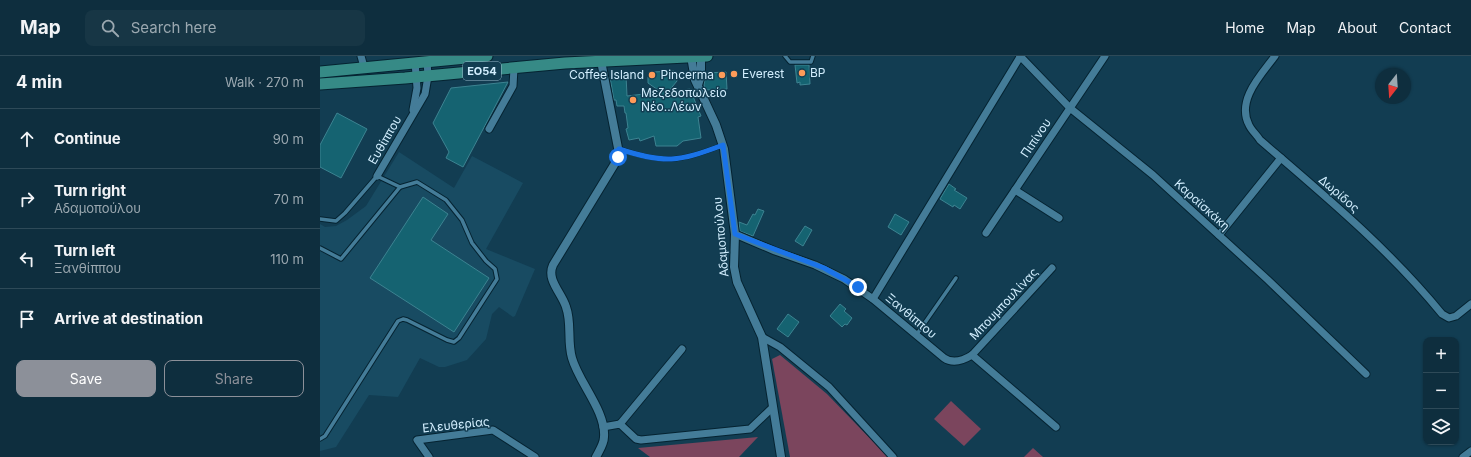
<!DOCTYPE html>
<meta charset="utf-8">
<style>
:root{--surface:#0e2e3e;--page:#173645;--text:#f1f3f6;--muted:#9ba8b0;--line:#2e4a58;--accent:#8c9099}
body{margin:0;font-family:Inter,sans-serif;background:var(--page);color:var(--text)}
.controls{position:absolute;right:12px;bottom:12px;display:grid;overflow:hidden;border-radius:8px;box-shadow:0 1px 3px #0004}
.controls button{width:36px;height:36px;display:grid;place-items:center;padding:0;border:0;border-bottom:1px solid var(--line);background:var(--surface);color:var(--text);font:20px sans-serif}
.compass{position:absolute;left:1055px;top:12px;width:36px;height:36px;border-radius:50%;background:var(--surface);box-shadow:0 1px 3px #0004;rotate:197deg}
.stop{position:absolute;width:12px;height:12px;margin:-9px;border:3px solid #1a73e8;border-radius:50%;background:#fff}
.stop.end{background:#1a73e8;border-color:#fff;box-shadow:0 1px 4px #0008}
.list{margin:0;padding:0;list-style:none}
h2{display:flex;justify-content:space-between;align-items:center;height:52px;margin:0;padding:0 16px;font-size:17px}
h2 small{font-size:13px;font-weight:400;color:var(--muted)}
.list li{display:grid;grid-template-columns:26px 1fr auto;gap:12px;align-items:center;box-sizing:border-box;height:60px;padding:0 16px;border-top:1px solid var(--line)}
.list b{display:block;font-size:15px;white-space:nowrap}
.list p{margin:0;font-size:13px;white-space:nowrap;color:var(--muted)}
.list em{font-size:13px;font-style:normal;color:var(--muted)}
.actions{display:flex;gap:8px;padding:12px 16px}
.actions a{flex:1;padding:9px 0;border:1px solid var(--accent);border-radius:8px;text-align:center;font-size:14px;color:var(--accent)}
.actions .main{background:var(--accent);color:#fff}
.icon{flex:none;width:22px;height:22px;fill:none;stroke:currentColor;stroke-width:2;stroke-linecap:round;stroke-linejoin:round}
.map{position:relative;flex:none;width:1151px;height:401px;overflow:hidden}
header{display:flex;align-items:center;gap:24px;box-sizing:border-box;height:56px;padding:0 20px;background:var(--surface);border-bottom:1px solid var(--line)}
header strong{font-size:19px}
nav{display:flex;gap:22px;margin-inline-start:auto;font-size:14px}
.search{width:280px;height:36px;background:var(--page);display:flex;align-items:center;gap:10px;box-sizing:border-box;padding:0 14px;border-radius:8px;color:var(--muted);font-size:15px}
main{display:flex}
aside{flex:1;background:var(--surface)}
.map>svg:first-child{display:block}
.built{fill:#184b62}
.green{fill:#7b455d}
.building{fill:#156371;stroke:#3c8391}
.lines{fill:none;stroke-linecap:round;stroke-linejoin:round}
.service-casing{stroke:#052331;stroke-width:5.5}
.minor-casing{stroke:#052331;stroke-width:9}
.tertiary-casing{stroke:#052331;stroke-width:10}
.primary-casing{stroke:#052331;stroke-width:13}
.service{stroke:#447c98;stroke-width:3.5}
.minor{stroke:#447c98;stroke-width:7}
.tertiary{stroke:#447c98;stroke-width:8}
.primary{stroke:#368a86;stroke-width:11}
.route{stroke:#1a73e8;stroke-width:5}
.poi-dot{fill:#fe9b59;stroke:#123d52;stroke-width:1.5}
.labels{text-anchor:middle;stroke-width:3;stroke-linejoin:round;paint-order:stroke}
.shield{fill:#123d52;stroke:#98b9ca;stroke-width:1}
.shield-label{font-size:11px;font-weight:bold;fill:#d2eefe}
.poi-label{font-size:12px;fill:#d2eefe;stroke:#123d52;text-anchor:start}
.street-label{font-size:12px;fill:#d2eefe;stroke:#123d52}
</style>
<header>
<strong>Map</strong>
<div class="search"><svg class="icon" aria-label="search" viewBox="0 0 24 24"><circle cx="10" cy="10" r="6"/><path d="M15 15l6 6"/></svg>Search here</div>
<nav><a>Home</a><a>Map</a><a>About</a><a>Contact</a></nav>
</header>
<main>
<aside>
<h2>4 min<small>Walk · 270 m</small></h2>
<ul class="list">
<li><svg class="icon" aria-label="ahead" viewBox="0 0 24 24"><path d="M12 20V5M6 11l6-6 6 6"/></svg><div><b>Continue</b></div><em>90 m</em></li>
<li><svg class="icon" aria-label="right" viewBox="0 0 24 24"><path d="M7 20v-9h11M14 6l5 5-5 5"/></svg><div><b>Turn right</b><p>Αδαμοπούλου</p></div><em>70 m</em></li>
<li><svg class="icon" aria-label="left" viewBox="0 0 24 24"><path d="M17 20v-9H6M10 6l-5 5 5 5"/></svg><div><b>Turn left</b><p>Ξανθίππου</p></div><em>110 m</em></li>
<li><svg class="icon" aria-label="arrive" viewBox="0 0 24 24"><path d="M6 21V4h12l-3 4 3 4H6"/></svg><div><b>Arrive at destination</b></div></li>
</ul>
<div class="actions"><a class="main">Save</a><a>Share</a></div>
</aside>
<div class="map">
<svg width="1151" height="401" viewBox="0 0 1151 401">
<rect width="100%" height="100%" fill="#123d52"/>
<path class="built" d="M79,96L134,132L152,100L203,127L166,193L215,213L195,260L193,261L179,251L172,258L166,283L147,304L125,311H119L100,302L78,341L49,339L16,391L0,395V168L5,171L16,170L27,164L46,150Z"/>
<g class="green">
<path d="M460,299L507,338L568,401H470L452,303Z"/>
<path d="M631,345L661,373L644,390L614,363Z"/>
<path d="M438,381L419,401H330L318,392Z"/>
<path d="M713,392L723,401H704Z"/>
</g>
<g class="building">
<path d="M475,9H489L490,28L480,29V26L477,27Z"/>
<path d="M354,15L357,18V25L348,36L370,33L381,60L378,61L381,82L363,85L357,90H336L334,80L320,85L319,82L309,84L306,73L308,72L306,57H305L304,50H297L296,44H294L290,21L306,19L307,40L341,36L328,27V21L332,16Z"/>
<path d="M406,16L407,33L386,34L384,29L386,17Z"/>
<path d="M188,26L143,111L126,102L129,96L113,67L131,32Z"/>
<path d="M17,57L47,73L21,122L0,111V89Z"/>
<path d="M629,128L636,133L634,134L647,142L640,153L634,149L633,151L620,143Z"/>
<path d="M103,141L128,158L111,184L169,222L134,276L50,222Z"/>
<path d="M438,153L444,155L433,180L420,175L419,166L427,169L433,158L435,159Z"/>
<path d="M575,158L589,166L581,179L568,171Z"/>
<path d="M485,170L492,174L483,190L475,185Z"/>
<path d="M520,248L526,253L524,255L532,262L527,269L525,268L522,271L510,260Z"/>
<path d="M468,258L479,266L468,281L457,273Z"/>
</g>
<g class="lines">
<defs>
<g id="service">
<path d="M465,0L470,6H491L493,0"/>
<path d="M300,93C345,108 358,106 403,89"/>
<path d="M0,163L16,165L25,157L57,120L80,131L21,203L0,192"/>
<path d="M597,278L636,222"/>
<path d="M0,383L5,380L78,265L83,263L87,264L127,284L134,286L139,282L177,223L175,213L166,205L152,187L142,164L126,144L97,126L80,131"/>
</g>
<g id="minor">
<path d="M41,0L44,11"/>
<path d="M700,0L750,52L833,119L948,224L1046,318"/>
<path d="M955,0C941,19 916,44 929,69C931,74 937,79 940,84C1004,139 1068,192 1122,258L1129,262L1136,260L1151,248"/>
<path d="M93,54L97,32L95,6"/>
<path d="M169,73L193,30L194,12"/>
<path d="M57,120L105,38L108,20L107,5"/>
<path d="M695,134L739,162"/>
<path d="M666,177L785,0"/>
<path d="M415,178L455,195L495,209L524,223L553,243L624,302C633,308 644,304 652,299L732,212"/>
<path d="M899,179L961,102"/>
<path d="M553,243L700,1"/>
<path d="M442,281L460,291L509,331L573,401"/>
<path d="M652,299L736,371"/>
<path d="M300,368L362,293"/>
<path d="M283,371L300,368L316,383L321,384L430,373L452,352"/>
<path d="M109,401L97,384L173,374L215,401"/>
<path d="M1143,401L1151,395"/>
</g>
<g id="tertiary">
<path d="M371,0L375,24L396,69L404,93L415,178L414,211L417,226L442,281L461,401"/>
<path d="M378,29L381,19V0"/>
<path d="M276,401C279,395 284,388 284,381C286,355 259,327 252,302C247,285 252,267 246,251C242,237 226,224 233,209L294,109L299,97L280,0"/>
</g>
<g id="primary">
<path d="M0,16L167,0"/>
<path d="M0,28L85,22L245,7L387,0"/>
</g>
</defs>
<use href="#service" class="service-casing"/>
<use href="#minor" class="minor-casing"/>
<use href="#tertiary" class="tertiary-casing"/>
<use href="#primary" class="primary-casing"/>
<use href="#service" class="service"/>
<use href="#minor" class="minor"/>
<use href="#tertiary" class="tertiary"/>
<use href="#primary" class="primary"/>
</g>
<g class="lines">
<path class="route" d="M298,101L299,93C345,108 358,106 403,89L415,178L504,212L538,231"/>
</g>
<g class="poi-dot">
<circle cx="482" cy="17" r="4"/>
<circle cx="414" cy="18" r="4"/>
<circle cx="332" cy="19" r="4"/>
<circle cx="402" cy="19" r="4"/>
<circle cx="313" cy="44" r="4"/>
</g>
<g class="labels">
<rect class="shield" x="143" y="6" width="38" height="18" rx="3"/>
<g class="shield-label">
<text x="162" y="19">ΕΟ54</text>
</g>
<g class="poi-label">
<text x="490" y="21">BP</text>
<text x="422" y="22">Everest</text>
<text x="324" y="23" text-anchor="end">Coffee Island</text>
<text x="394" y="23" text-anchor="end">Pincerma</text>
<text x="321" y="41">Μεζεδοπωλείο<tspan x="321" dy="14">Νέο..Λέων</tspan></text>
</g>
<g class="street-label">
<text transform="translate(716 82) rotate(-56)" y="4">Πιπίνου</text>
<text transform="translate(65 84) rotate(-60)" y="4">Ευθίππου</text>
<text transform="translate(1019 138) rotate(41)" y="4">Δωρίδος</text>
<text transform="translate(882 149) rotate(42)" y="4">Καραϊσκάκη</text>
<text transform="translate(401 181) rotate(-95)" y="4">Αδαμοπούλου</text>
<text transform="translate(684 248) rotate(-47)" y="4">Μπουμπουλίνας</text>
<text transform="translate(591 260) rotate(40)" y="4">Ξανθίππου</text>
<text transform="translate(136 369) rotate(-6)" y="4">Ελευθερίας</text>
</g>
</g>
</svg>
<div class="controls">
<button>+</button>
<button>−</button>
<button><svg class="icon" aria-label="layers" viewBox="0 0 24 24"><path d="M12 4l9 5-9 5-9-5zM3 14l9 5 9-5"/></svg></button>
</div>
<svg class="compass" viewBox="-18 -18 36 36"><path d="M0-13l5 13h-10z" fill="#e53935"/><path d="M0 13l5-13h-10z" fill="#9ba8b0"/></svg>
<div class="stop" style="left:298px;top:101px"></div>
<div class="stop end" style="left:538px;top:231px"></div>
</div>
</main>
